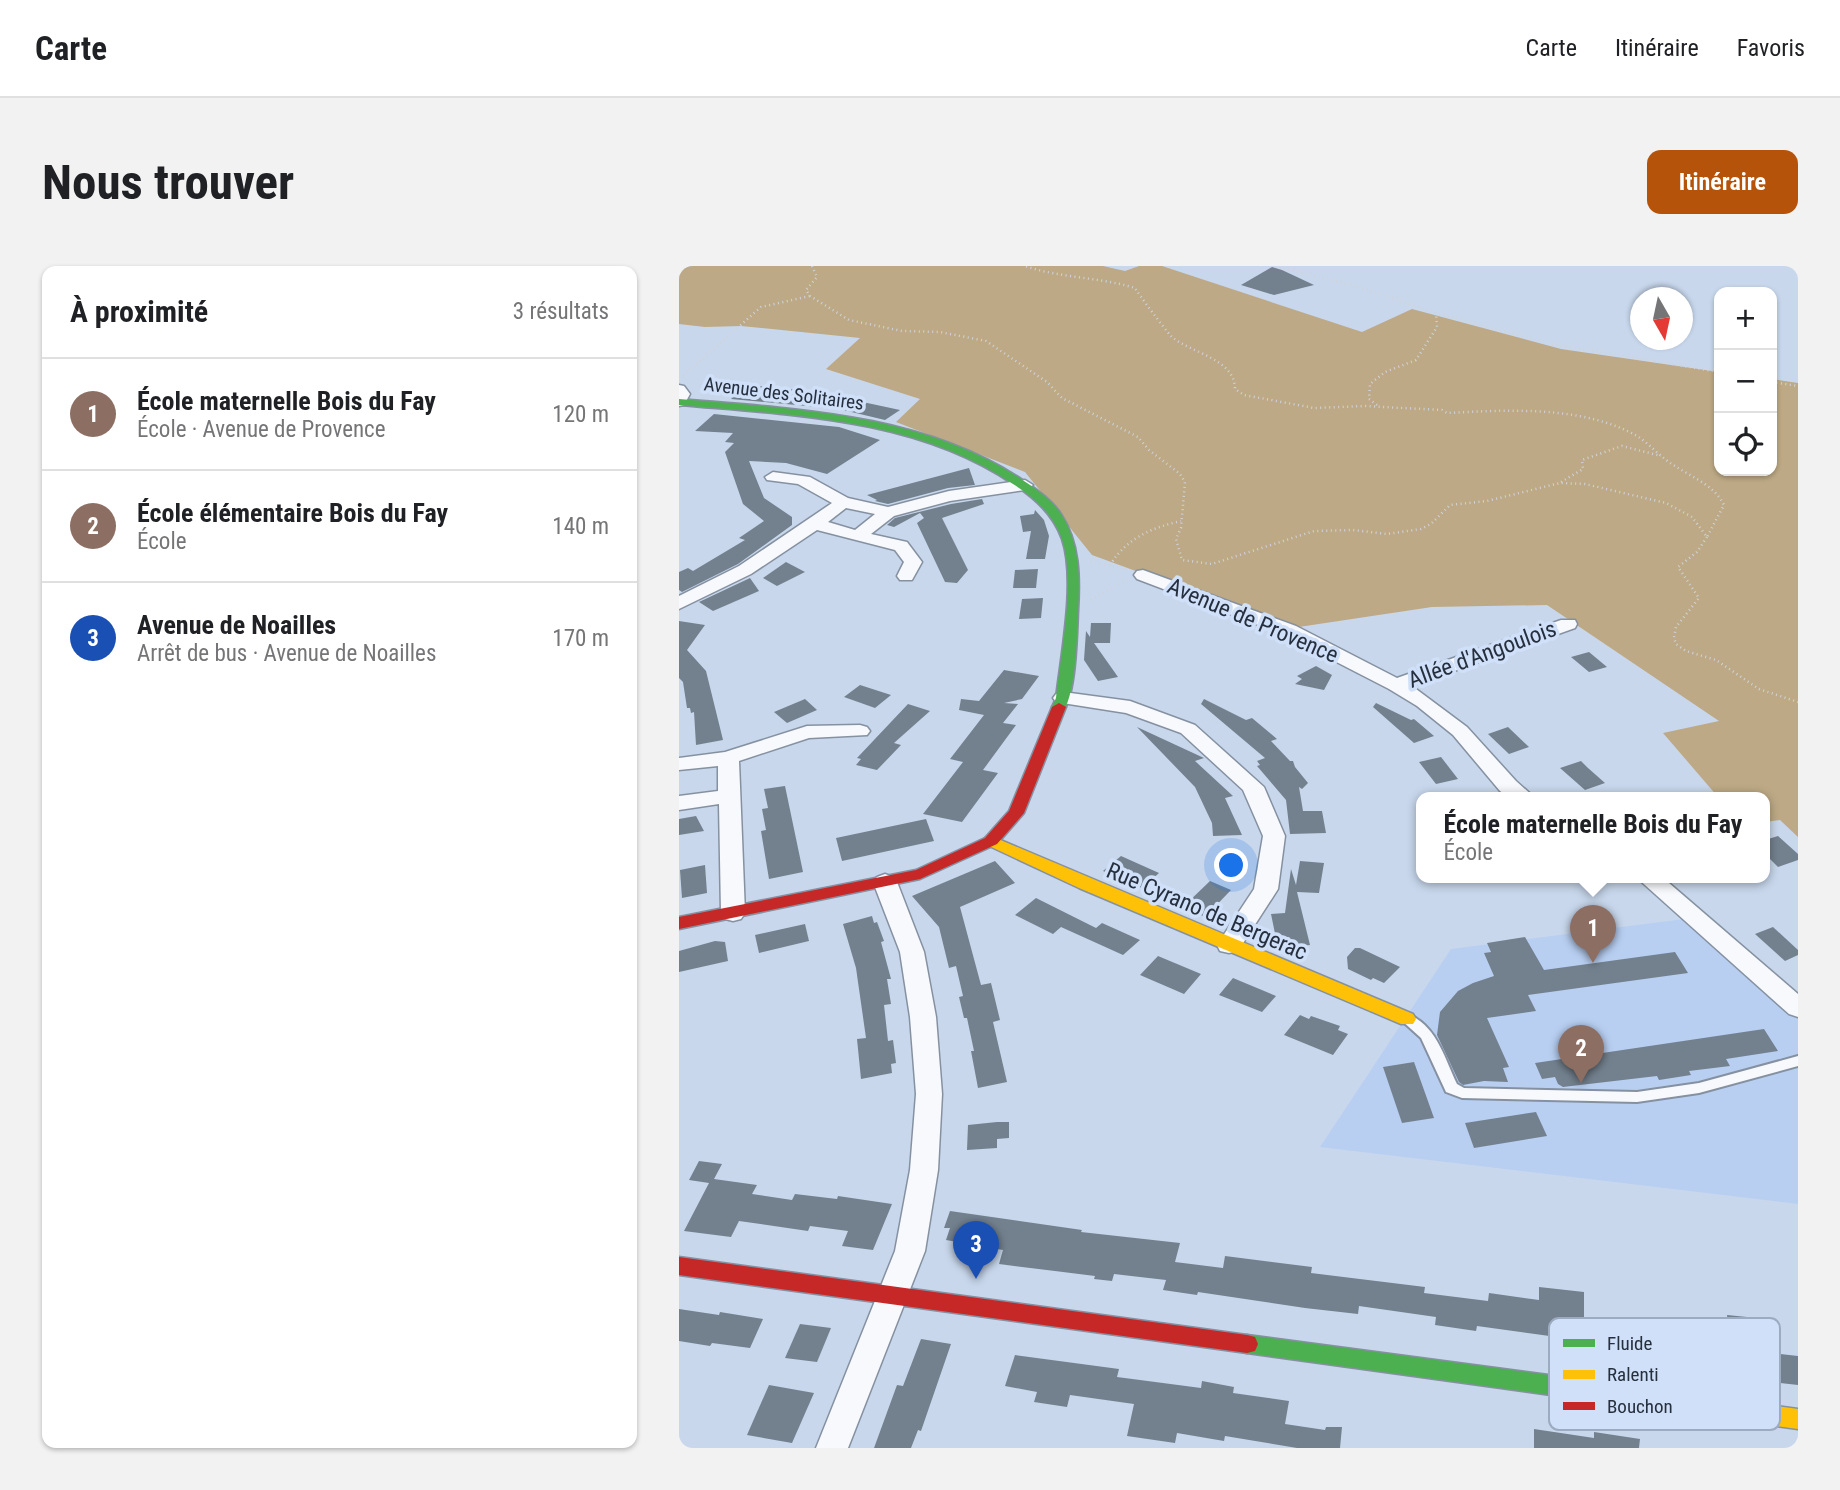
<!DOCTYPE html>
<html lang="fr">
<meta charset="utf-8">
<style>
:root{--surface:#fff;--page:#f2f2f2;--text:#202124;--muted:#757577;--line:#e0e0e0;--accent:#b45309}
body{margin:0;font-family:"Roboto Condensed",sans-serif;background:var(--page);color:var(--text)}
.controls{position:absolute;right:21px;top:21px;display:grid;overflow:hidden;border-radius:14px;box-shadow:0 2px 5px #0004}
.controls button{width:63px;height:63px;display:grid;place-items:center;padding:0;border:0;border-bottom:2px solid var(--line);background:var(--surface);color:var(--text);font:35px sans-serif}
.compass{position:absolute;left:951px;top:21px;width:63px;height:63px;border-radius:50%;background:var(--surface);box-shadow:0 2px 5px #0004;rotate:171deg}
.you{position:absolute;left:553px;top:600px;width:24px;height:24px;margin:-18px;border:5px solid #fff;border-radius:50%;background:#1a73e8;box-shadow:0 0 0 10px #1a73e833}
.badge{display:grid;place-items:center;width:46px;height:46px;border-radius:50%;background:var(--accent);color:#fff;font-size:23px;font-weight:700}
.pin{position:absolute;translate:-50% -58px;filter:drop-shadow(0 2px 4px #0008)}
.pin::after{content:'';position:absolute;top:37px;width:24px;height:21px;background:inherit;clip-path:polygon(0 0,100% 0,50% 100%)}
.popup{position:absolute;left:737px;top:526px;width:354px;height:91px;box-sizing:border-box;display:grid;place-content:center;border-radius:14px;background:var(--surface);filter:drop-shadow(0 2px 5px #0005);font-size:23px;white-space:nowrap;color:var(--muted)}
.popup b{font-size:26px;color:var(--text)}
.popup::after{content:'';position:absolute;left:50%;top:100%;margin-left:-14px;border:14px solid transparent;border-top-color:var(--surface)}
.list{margin:0;padding:0;list-style:none}
h2{display:flex;justify-content:space-between;align-items:center;height:91px;margin:0;padding:0 28px;font-size:30px}
h2 small{font-size:23px;font-weight:400;color:var(--muted)}
.list li{display:grid;grid-template-columns:46px 1fr auto;gap:21px;align-items:center;box-sizing:border-box;height:112px;padding:0 28px;border-top:2px solid var(--line)}
.list b{display:block;font-size:26px;white-space:nowrap}
.list p{margin:0;font-size:23px;white-space:nowrap;color:var(--muted)}
.list em{font-size:23px;font-style:normal;color:var(--muted)}
.icon{flex:none;width:38px;height:38px;fill:none;stroke:currentColor;stroke-width:2;stroke-linecap:round;stroke-linejoin:round}
.map{position:relative;flex:none;width:1119px;height:1182px;overflow:hidden;border-radius:14px}
header{display:flex;align-items:center;gap:42px;box-sizing:border-box;height:98px;padding:0 35px;background:var(--surface);border-bottom:2px solid var(--line)}
header strong{font-size:33px}
nav{display:flex;gap:38px;margin-inline-start:auto;font-size:24px}
.intro{display:flex;align-items:center;justify-content:space-between;box-sizing:border-box;height:168px;padding:0 42px}
h1{margin:0;font-size:49px}
.button{padding:18px 32px;border-radius:14px;background:var(--accent);color:#fff;font-size:24px;font-weight:700}
main{display:flex;gap:42px;padding:0 42px}
aside{flex:1;background:var(--surface);border-radius:14px;box-shadow:0 2px 5px #0004}
.map>svg:first-child{display:block}
.built{fill:#b8cff2}
.forest{fill:#bda985}
.building{fill:#73818e}
.lines{fill:none;stroke-linecap:round;stroke-linejoin:round}
.lane-casing{stroke:#8591a1;stroke-width:4}
.street-casing{stroke:#8591a1;stroke-width:3}
.fast-casing{stroke:#8591a1;stroke-width:3}
.slow-casing{stroke:#8591a1;stroke-width:3}
.jam-casing{stroke:#8591a1;stroke-width:3}
.path{stroke:#cfd4da;stroke-width:2.5;stroke-dasharray:1 3.5;stroke-linecap:butt}
.lane{fill:#f7f9fc;fill-rule:evenodd}
.street{fill:#f7f9fc;fill-rule:evenodd}
.fast{fill:#4caf50;fill-rule:evenodd}
.slow{fill:#ffc107;fill-rule:evenodd}
.jam{fill:#c62828;fill-rule:evenodd}
.labels{text-anchor:middle;stroke-width:7;stroke-linejoin:round;paint-order:stroke}
.far-street-label{font-size:19px;fill:#252f3e;stroke:#d0e0f8}
.street-label{font-size:23px;fill:#252f3e;stroke:#d0e0f8}
.key{fill:#d0e0f8;stroke:#9dabc0;stroke-width:2}
.key-label{font-size:19px;fill:#252f3e}
</style>
<header>
<strong>Carte</strong>
<nav><a>Carte</a><a>Itinéraire</a><a>Favoris</a></nav>
</header>
<div class="intro"><h1>Nous trouver</h1><a class="button">Itinéraire</a></div>
<main>
<aside>
<h2>À proximité<small>3 résultats</small></h2>
<ul class="list">
<li><span class="badge" style="background:#8d6e63">1</span><div><b>École maternelle Bois du Fay</b><p>École · Avenue de Provence</p></div><em>120 m</em></li>
<li><span class="badge" style="background:#8d6e63">2</span><div><b>École élémentaire Bois du Fay</b><p>École</p></div><em>140 m</em></li>
<li><span class="badge" style="background:#1a4fb4">3</span><div><b>Avenue de Noailles</b><p>Arrêt de bus · Avenue de Noailles</p></div><em>170 m</em></li>
</ul>
</aside>
<div class="map">
<svg width="1119" height="1182" viewBox="0 0 1119 1182">
<rect width="100%" height="100%" fill="#c8d7ec"/>
<path class="built" d="M1013,652L1119,742V938L641,881L772,683Z"/>
<path class="forest" d="M0,0H424L446,5L460,0H483L683,66L733,43L882,83L1040,106V205H1093V113L1119,117V571L1101,554L1086,556V531H1039L984,467L1040,455L868,339L753,341L613,362L413,289L346,206L217,156L241,133L147,103L181,72L62,60L26,61L0,58Z"/>
<g class="building">
<path d="M593,1L603,4L635,19L595,29L562,19Z"/>
<path d="M67,119L134,125L129,129L179,135L221,144L206,154L160,143L52,133Z"/>
<path d="M35,148L160,161L201,174L148,208L107,197L70,195L85,232L113,251V259L59,298L3,326L0,324V306L9,302L14,305L66,274L60,272L85,255L64,238L46,186L55,177L46,176L54,167L16,165Z"/>
<path d="M290,202L296,219L269,222L209,238L196,235L198,234L188,229Z"/>
<path d="M303,233L305,238L263,252L289,304L278,317L266,316L238,257L245,252L241,247L215,261L208,259L216,252L272,238Z"/>
<path d="M356,244L365,254L370,270L366,293H347L352,265L344,266L341,250L355,248Z"/>
<path d="M107,296L126,306L98,320L84,312Z"/>
<path d="M359,303L357,322H334L336,304Z"/>
<path d="M71,312L80,325L34,345L20,336Z"/>
<path d="M364,332L362,352L340,353L343,333Z"/>
<path d="M0,355L26,359L8,384L27,405L44,474L17,479L15,446L12,447L11,442H8L4,416L0,412Z"/>
<path d="M412,357H432L431,377H415L439,411L419,415L405,394L407,365L411,371Z"/>
<path d="M910,386L928,401L910,406L892,391Z"/>
<path d="M637,400L653,409L645,424L616,418L623,413L618,410Z"/>
<path d="M325,404L360,410L343,433L325,437L339,438L324,457L337,459L304,504L319,507L283,556L244,548L284,496L271,493L305,449L280,444L282,433L300,435Z"/>
<path d="M181,419L212,429L196,442L165,431Z"/>
<path d="M126,433L138,444L108,457L95,446Z"/>
<path d="M525,433L567,454L573,452L598,473L592,475L611,495H614L616,501L629,517L623,523L620,521L624,545H643L647,567L611,568L607,534L578,500L581,499L578,495L586,492L522,438Z"/>
<path d="M697,437L732,454L735,453L755,470L735,477L694,441Z"/>
<path d="M229,438L251,445L215,477L222,479L198,504L177,499L182,493L178,492Z"/>
<path d="M458,461L525,492L516,495L554,530L546,532L563,569L534,570L533,557L516,521Z"/>
<path d="M829,461L850,481L830,488L809,468Z"/>
<path d="M762,491L779,513L757,518L740,496Z"/>
<path d="M902,495L909,502L926,517L906,524L881,502Z"/>
<path d="M106,520L124,606L90,613L82,565L87,564L83,543L89,542L85,523Z"/>
<path d="M17,550L25,565L0,569V553Z"/>
<path d="M247,553L255,575L163,595L157,572Z"/>
<path d="M1099,570L1119,588V594L1099,601L1086,588V574Z"/>
<path d="M442,590L480,607L463,622L424,605Z"/>
<path d="M316,595L336,617L281,641L302,719L312,717L321,754L314,756L328,816L299,822L292,785H295L288,752H285L280,731L284,730L277,700L270,702L260,661L233,630Z"/>
<path d="M621,595L645,597L640,627L618,626L631,679L599,682L592,648L606,647L612,603L617,619Z"/>
<path d="M26,599L28,627L3,632L1,604Z"/>
<path d="M531,615L552,624L526,651L504,641Z"/>
<path d="M357,632L417,662L423,657L461,674L444,689L382,661L374,668L336,649Z"/>
<path d="M193,650L195,657L198,656L205,675L202,676L212,713H208L212,738L205,739L209,775L214,774L217,797L212,798L213,807L182,813L178,773L187,772L177,702L164,658Z"/>
<path d="M126,658L130,675L80,687L76,669Z"/>
<path d="M1094,661L1119,684V689L1106,695L1076,668Z"/>
<path d="M846,671L865,704L996,686L1009,707L849,729L857,745L808,752L830,801L824,802L829,816L805,815L784,819L780,816L758,769L761,746L779,725L794,717L815,710L805,687L812,686L808,677Z"/>
<path d="M36,675L46,676L49,695L0,706V685Z"/>
<path d="M676,682H681L721,701L705,717L694,712L692,714L669,703L668,691Z"/>
<path d="M479,690L522,708L505,728L461,709Z"/>
<path d="M554,712L597,730L583,746L540,729Z"/>
<path d="M621,749L630,753L632,750L661,760L659,764L669,768L654,789L605,769Z"/>
<path d="M1085,763L1099,785L1047,793L1051,800L1010,805L1012,809L980,814L978,810L884,821L879,818L876,811L863,813L856,797Z"/>
<path d="M735,796L755,852L723,857L704,801Z"/>
<path d="M857,846L868,870L795,882L786,857Z"/>
<path d="M318,856H330V872L318,873V882L288,884L289,859Z"/>
<path d="M20,895L43,898L35,913L78,919L73,928L113,934L116,928L158,933L159,930L213,938L194,984L163,980L169,965L131,960L129,965L60,955L52,971L5,965L30,917L10,914Z"/>
<path d="M271,945L403,964L402,966L501,977L496,996L544,1002L546,990L633,1001L632,1007L746,1021L745,1027L809,1035L810,1027L860,1034V1021L905,1026V1054L959,1061V1054L1050,1064L1048,1049L1078,1052L1083,1086L1119,1090V1119L1073,1114L1072,1103L1030,1097L1029,1092L960,1083L961,1096L914,1090V1076L798,1060L797,1065L756,1059L757,1051L680,1040L679,1048L626,1042L519,1026L518,1029L484,1024L487,1014L435,1008L433,1015L415,1013L416,1010L320,998L324,984L267,974L271,962H265Z"/>
<path d="M0,1043L40,1049L41,1046L84,1053L71,1082L33,1077L31,1080L0,1075Z"/>
<path d="M121,1058L152,1062L138,1096L106,1092Z"/>
<path d="M242,1073L272,1078L242,1165L239,1164L232,1182H195L218,1119L224,1120Z"/>
<path d="M336,1089L440,1103L438,1111L522,1122L523,1115L555,1121L554,1127L610,1135L606,1158L646,1164L647,1161H663L661,1182H618L546,1170L545,1175L498,1167L496,1177L448,1170L455,1138L391,1129L388,1141L355,1136L358,1126L326,1120Z"/>
<path d="M90,1119L135,1127L113,1177L68,1169Z"/>
<path d="M855,1163L915,1172V1166L961,1173L960,1182H855Z"/>
</g>
<g class="lines">
<defs>
<path id="lane" d="M728,748C757,758 766,793 778,818L785,822L958,826L1020,817L1119,790V800L1020,827L958,836L783,832L767,826L742,772L721,753L723,749Z"/>
<g id="street">
<path d="M0,119L5,120L11,128L5,139L0,140Z"/>
<path d="M94,206L131,211L169,232L209,241L270,225L346,214L354,219L346,224L271,235L215,250L192,268L228,276L243,296L233,314H221L218,310L225,296L216,284L138,264L72,308L0,343V330L60,300L153,237L119,218L88,214L86,211ZM167,242L196,248L176,264L149,256Z"/>
<path d="M464,304L617,360L718,412L882,354H896L898,358L896,362L733,420L788,461L837,515L855,531H830L821,525L774,469L738,440L710,423L603,368L458,313L455,309L458,305Z"/>
<path d="M384,426L451,435L516,459L585,521L606,570L599,623L559,685L550,687L541,685L538,679L575,623L584,570L564,524L502,467L447,447L377,436L374,432L377,428Z"/>
<path d="M181,459L188,461L191,465L188,469L130,472L60,495L66,647L62,653L54,655L46,653L42,647L40,538L0,544V530L39,525V500L0,504V492L46,486L128,460Z"/>
<path d="M206,608L214,611L218,616L245,686L257,751L263,828L259,904L246,985L169,1182H137L216,985L231,904L237,828L231,751L221,686L194,616L198,611Z"/>
<path d="M957,611H983L1119,728V751L1110,748Z"/>
</g>
<g id="fast">
<path d="M0,133C115,143 242,147 342,213C356,222 373,234 382,248C401,277 401,311 399,345C398,369 397,425 385,444H375L373,441L377,432C382,388 397,314 383,273C374,248 355,231 334,218C237,152 113,149 0,139Z"/>
<path d="M568,1069L915,1115L923,1118L926,1125L923,1132L915,1135L568,1087L560,1085L557,1078L560,1071Z"/>
</g>
<g id="slow">
<path d="M312,570L734,748L737,753L734,758H722L400,622L306,578L304,575L306,572Z"/>
<path d="M915,1115L1119,1143V1163L915,1135L907,1132L904,1125L907,1118Z"/>
</g>
<g id="jam">
<path d="M380,437L387,441L345,547L318,578L241,613L0,663V651L237,604L306,572L330,545L373,441Z"/>
<path d="M0,991L568,1069L576,1071L579,1078L576,1085L568,1087L0,1009Z"/>
</g>
</defs>
<use href="#lane" class="lane-casing"/>
<use href="#street" class="street-casing"/>
<use href="#fast" class="fast-casing"/>
<use href="#slow" class="slow-casing"/>
<use href="#jam" class="jam-casing"/>
<g class="path">
<path d="M133,0L138,11L127,24L131,30L170,54L223,65L261,66L307,75L368,116L383,132L459,171L470,184L501,208L506,216L502,262L497,273L503,294L533,298L635,265L674,264L708,268L742,263L752,258L771,239L808,235L881,217L906,218L987,237L1013,251L1028,271L1045,239C1036,220 1013,211 996,200C982,192 971,178 958,170C903,139 829,144 768,147L763,144L686,140L635,142L565,129L556,123C556,92 510,87 492,70C487,65 458,26 456,22C420,11 381,12 346,0"/>
<path d="M596,0L684,22L757,47L874,78L1040,106"/>
<path d="M4,110L82,41L131,30"/>
<path d="M1093,116L1119,120"/>
<path d="M698,139L690,133L691,118L706,106L737,94L758,61L757,48"/>
<path d="M882,216L904,203L903,194L943,180L982,190"/>
<path d="M1028,271L1018,286L999,301L1020,332L997,361L995,372L997,378L1007,385L1037,394L1080,423L1119,436"/>
<path d="M412,295L449,304"/>
<path d="M431,299C448,272 472,262 502,255"/>
<path d="M412,334L448,314"/>
</g>
<use href="#lane" class="lane"/>
<use href="#street" class="street"/>
<use href="#fast" class="fast"/>
<use href="#slow" class="slow"/>
<use href="#jam" class="jam"/>
</g>
<g class="labels">
<g class="far-street-label">
<text transform="translate(105 127) rotate(7)" y="7">Avenue des Solitaires</text>
</g>
<g class="street-label">
<text transform="translate(574 354) rotate(23)" y="8">Avenue de Provence</text>
<text transform="translate(803 388) rotate(-20)" y="8">Allée d'Angoulois</text>
<text transform="translate(528 645) rotate(23)" y="8">Rue Cyrano de Bergerac</text>
</g>
</g>
<rect x="870" y="1052" width="231" height="112" rx="10" class="key"/>
<rect x="884" y="1073" width="32" height="8" fill="#4caf50"/>
<rect x="884" y="1104" width="32" height="9" fill="#ffc107"/>
<rect x="884" y="1136" width="32" height="8" fill="#c62828"/>
<g class="key-label">
<text x="928" y="1084">Fluide</text>
<text x="928" y="1115">Ralenti</text>
<text x="928" y="1147">Bouchon</text>
</g>
</svg>
<div class="controls">
<button>+</button>
<button>−</button>
<button><svg class="icon" aria-label="locate" viewBox="0 0 24 24"><circle cx="12" cy="12" r="6"/><path d="M12 2v4M12 18v4M2 12h4M18 12h4"/></svg></button>
</div>
<svg class="compass" viewBox="-18 -18 36 36"><path d="M0-13l5 13h-10z" fill="#e53935"/><path d="M0 13l5-13h-10z" fill="#757577"/></svg>
<div class="you"></div>
<div class="pin badge" style="left:914px;top:697px;background:#8d6e63">1</div>
<div class="popup"><b>École maternelle Bois du Fay</b>École</div>
<div class="pin badge" style="left:902px;top:817px;background:#8d6e63">2</div>
<div class="pin badge" style="left:297px;top:1013px;background:#1a4fb4">3</div>
</div>
</main>
